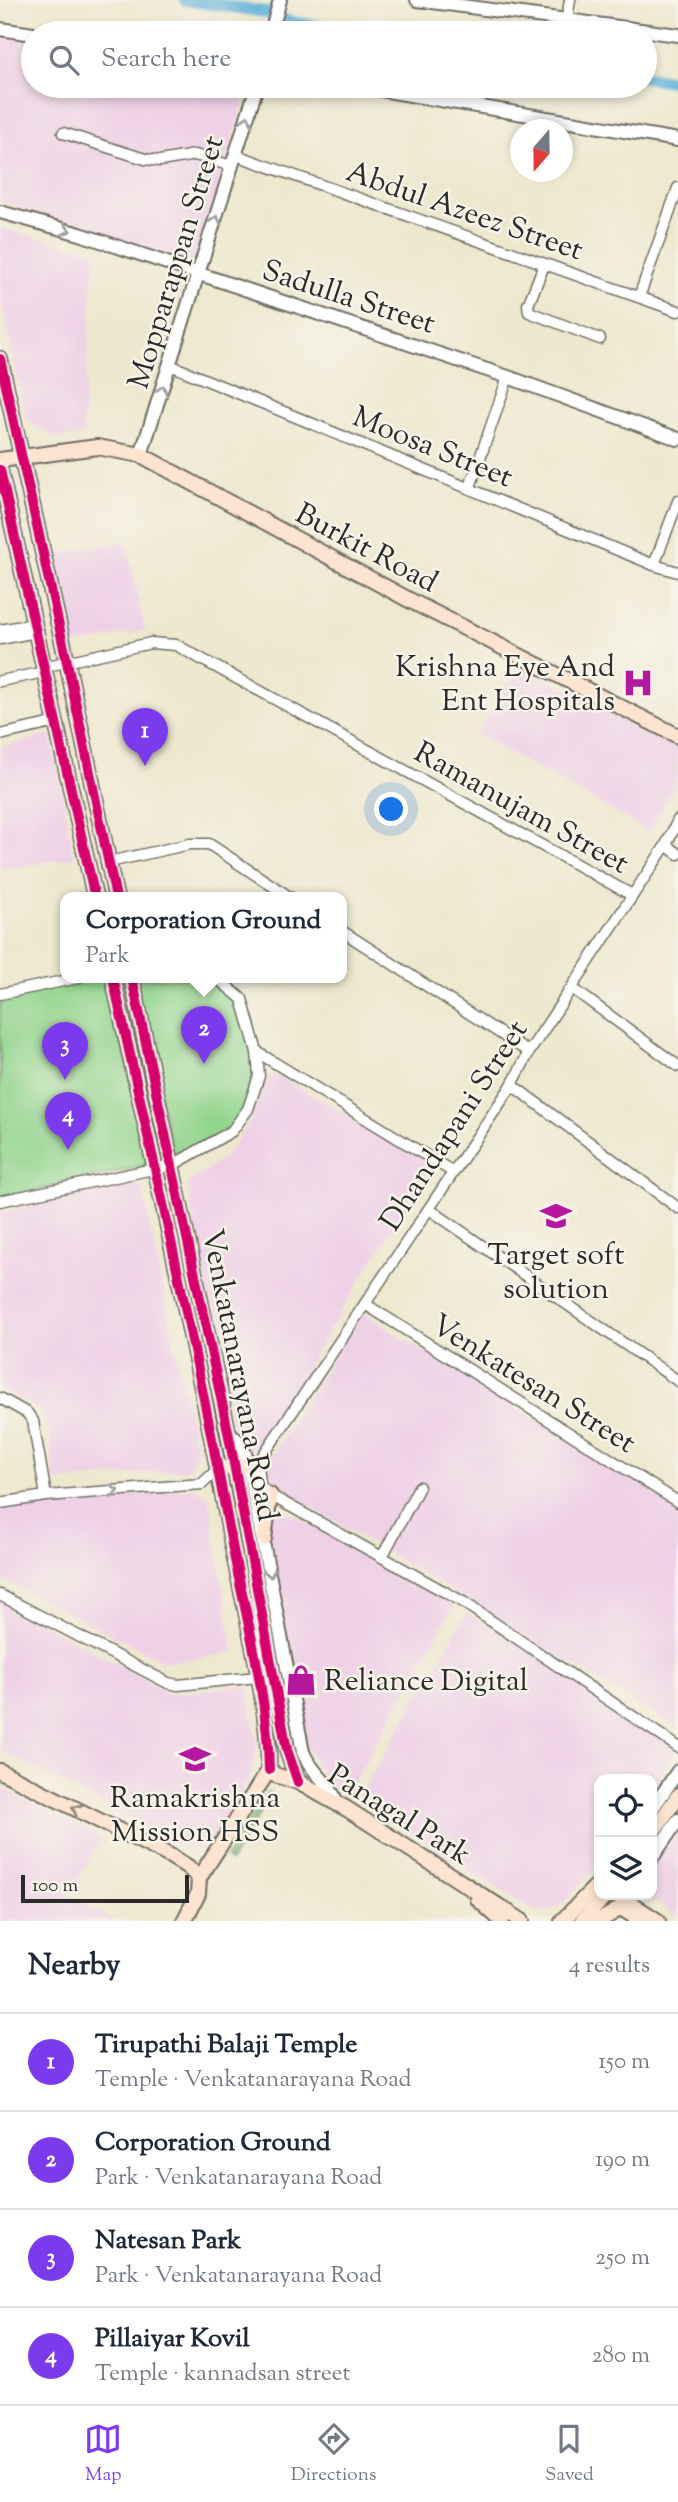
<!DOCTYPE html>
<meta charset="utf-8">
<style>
:root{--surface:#fff;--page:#f6f6f7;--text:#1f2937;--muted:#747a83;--line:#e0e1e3;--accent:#7c3aed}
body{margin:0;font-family:"Sorts Mill Goudy",serif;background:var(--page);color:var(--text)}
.controls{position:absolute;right:21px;bottom:21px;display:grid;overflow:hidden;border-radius:14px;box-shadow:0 4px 10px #0003}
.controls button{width:63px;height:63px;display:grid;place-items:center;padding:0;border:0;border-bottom:2px solid var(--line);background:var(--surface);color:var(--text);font:35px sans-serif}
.compass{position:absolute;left:510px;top:119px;width:63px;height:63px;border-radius:50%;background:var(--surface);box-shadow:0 4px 10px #0003;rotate:200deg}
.scale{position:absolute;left:21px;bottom:18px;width:168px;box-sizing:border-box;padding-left:7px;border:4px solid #2b2b2b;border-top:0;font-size:19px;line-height:24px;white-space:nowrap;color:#2b2b2b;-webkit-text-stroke:5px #f7f3e8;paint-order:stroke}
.you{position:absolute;left:392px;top:810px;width:24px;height:24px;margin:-18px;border:5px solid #fff;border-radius:50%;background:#1a73e8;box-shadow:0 0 0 10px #1a73e833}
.badge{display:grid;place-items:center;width:46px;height:46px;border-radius:50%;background:var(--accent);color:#fff;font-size:23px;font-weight:700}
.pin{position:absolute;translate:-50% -58px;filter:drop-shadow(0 2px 4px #0008)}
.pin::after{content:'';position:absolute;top:37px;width:24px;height:21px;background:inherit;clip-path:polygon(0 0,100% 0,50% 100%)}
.popup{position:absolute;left:60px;top:892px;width:287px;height:91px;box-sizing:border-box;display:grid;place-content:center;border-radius:14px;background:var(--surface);filter:drop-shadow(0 2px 5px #0005);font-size:23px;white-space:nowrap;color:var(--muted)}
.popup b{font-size:26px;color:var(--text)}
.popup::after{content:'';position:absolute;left:50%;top:100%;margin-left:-14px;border:14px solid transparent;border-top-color:var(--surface)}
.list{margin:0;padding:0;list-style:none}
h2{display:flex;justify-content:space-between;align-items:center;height:91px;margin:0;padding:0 28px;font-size:30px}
h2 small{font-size:23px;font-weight:400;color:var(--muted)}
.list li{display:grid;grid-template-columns:46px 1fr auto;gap:21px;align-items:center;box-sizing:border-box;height:98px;padding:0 28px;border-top:2px solid var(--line)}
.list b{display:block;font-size:26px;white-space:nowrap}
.list p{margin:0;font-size:23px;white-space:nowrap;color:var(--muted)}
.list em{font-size:23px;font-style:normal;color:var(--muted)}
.icon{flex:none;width:38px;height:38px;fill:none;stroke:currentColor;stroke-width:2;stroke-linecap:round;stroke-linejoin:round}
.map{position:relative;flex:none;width:678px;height:1921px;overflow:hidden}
.search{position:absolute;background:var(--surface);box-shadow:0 4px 10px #0003;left:21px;right:21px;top:21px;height:77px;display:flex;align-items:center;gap:18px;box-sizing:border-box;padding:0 24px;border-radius:38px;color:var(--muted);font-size:26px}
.sheet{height:483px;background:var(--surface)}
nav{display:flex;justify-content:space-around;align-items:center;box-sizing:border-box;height:98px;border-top:2px solid var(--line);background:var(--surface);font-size:19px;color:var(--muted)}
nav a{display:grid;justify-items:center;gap:4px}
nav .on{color:var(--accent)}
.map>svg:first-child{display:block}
.built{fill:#eed0e7}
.green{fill:#91d48c;stroke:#5e805c;stroke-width:2}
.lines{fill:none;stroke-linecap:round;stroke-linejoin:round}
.canal{stroke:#5cb0d8;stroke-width:12}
.minor-casing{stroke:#6f6d64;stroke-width:13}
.tertiary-casing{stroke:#6f6d64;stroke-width:16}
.secondary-casing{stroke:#6f6d64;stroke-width:18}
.minor{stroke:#fff;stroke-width:10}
.tertiary{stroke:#fff;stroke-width:12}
.secondary{stroke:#fde4d0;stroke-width:14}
.cycleway-casing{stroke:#f7f3e8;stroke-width:15}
.cycleway{stroke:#d6006c;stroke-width:10}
.oneway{stroke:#a0a0a0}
.oneway2{stroke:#94887e}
.labels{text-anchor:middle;stroke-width:5;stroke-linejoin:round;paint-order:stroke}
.street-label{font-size:30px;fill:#2b2b2b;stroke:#f7f3e8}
.poi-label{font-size:30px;fill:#2b2b2b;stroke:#f7f3e8}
</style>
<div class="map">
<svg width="678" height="1921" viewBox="0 0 678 1921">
<rect width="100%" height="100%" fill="#f7f3e8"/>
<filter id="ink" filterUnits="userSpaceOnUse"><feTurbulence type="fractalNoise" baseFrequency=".0143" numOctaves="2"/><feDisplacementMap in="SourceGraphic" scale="14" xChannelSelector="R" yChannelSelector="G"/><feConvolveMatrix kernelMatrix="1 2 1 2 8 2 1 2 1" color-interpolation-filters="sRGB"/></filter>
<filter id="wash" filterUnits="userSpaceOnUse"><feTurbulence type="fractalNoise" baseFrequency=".00686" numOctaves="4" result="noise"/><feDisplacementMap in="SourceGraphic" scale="28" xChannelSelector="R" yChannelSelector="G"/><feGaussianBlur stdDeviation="1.57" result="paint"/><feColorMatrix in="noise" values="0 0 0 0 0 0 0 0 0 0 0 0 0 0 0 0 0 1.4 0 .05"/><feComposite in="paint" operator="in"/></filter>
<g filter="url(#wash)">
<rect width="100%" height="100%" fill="#eee8cf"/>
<g class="built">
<path d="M0,31L33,35V86H249L195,267L0,201Z"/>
<path d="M0,228L95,252L82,436L57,438L26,421L0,295Z"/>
<path d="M126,541L145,631L68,646L50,556Z"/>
<path d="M520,665L678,744V779L649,832L476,734Z"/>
<path d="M51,735L74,857L0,870V747Z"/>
<path d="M276,1075L433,1163L258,1446L244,1451L235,1447L187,1184L226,1156L248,1124L268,1077Z"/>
<path d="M133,1182L142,1188L197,1453L189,1469L54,1482L50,1434L42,1412L0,1389V1213Z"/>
<path d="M361,1312L678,1507V1728L268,1481L264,1469Z"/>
<path d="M195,1488L209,1498L234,1653L166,1662L0,1578V1506Z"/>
<path d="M252,1495L265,1499L454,1606L347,1794L323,1779L291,1717L245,1502Z"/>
<path d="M0,1600L171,1694L248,1685L257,1745L252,1773L211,1843L189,1851L0,1749Z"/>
<path d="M467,1613L675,1741L678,1749L652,1787V1779H599V1864L563,1903L547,1912L534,1911L358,1799Z"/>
<path d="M0,1787L100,1838L69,1896L115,1921H0Z"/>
<path d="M678,1821V1916L645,1895H652V1858Z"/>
</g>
<g class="green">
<path d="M90,978H108L149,1165L0,1199V995Z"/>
<path d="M132,978H213L240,1001L255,1052L257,1075L246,1106L231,1128L174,1160Z"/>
<path d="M268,1792L272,1794L230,1861L226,1858Z"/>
</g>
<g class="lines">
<g class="canal">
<path d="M185,0L265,12L290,22L365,33"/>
<path d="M645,77L678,82"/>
</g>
</g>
</g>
<g filter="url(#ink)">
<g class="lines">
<defs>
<g id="minor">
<path d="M567,18L570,0"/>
<path d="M63,133L145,159L160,161L195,155L232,166"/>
<path d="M236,155L678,311"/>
<path d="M544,265L528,305L529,312L600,339"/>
<path d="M639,297L678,188"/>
<path d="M170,365L654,565L678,572"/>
<path d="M470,487L508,377"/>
<path d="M654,565L678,501"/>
<path d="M0,630L34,624"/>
<path d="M0,639L36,632"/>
<path d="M43,667L151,643L176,645L632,895"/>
<path d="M0,681L45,672"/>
<path d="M0,735L57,722"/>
<path d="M678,820L666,845L529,1052L512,1085L258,1463L260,1486L270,1495L463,1602L678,1747"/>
<path d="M666,845L678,854"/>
<path d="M109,862L190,844H209L291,898"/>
<path d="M342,931L529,1052"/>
<path d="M572,988L678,1066"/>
<path d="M0,994L78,978"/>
<path d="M257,1052L453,1172"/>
<path d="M512,1085L678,1208"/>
<path d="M0,1201L173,1165L232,1131L248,1109L259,1076L257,1052L242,999L217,978"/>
<path d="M429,1209L678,1381"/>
<path d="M365,1304L678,1502"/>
<path d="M0,1398L27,1413L33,1421L46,1496"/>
<path d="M0,1503L46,1496L202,1484L218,1469"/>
<path d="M382,1557L419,1487"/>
<path d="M0,1595L168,1683L178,1685L257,1677"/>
</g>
<g id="tertiary">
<path d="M417,0L678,35"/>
<path d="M0,29L33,34"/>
<path d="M271,33L280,0"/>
<path d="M357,86L678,140"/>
<path d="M0,212L80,234L508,377L678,439"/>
<path d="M141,455L257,86"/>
<path d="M228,1431L241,1444L247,1458L303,1752C311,1773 330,1782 337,1803"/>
<path d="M652,1809L678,1771"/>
<path d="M652,1858L678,1820"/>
</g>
<g id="secondary">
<path d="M0,359L67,662L116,898"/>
<path d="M0,460L97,447L141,455L413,602L678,736"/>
<path d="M0,470L95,898"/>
<path d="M113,978C154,1163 196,1348 230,1534C244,1610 268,1694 269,1770"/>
<path d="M132,978L228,1431L287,1750L298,1782"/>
<path d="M226,1468L258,1463"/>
<path d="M264,1539L270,1495"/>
<path d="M269,1770L275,1775L298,1782L347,1809L522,1921"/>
<path d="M0,1771L170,1856L188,1867L199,1878"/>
<path d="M652,1833L678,1796"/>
<path d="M618,1895L658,1921"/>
<path d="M478,1899L502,1921"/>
<path d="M184,1921L198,1894L199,1878L269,1770"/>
<path d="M562,1921L599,1883"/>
<path d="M582,1921L606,1895"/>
<path d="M599,1921L621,1908L642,1921"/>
</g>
</defs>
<use href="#minor" class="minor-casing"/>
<use href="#tertiary" class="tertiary-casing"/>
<use href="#secondary" class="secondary-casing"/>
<use href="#minor" class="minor"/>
<use href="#tertiary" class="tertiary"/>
<use href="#secondary" class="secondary"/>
<defs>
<g id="cycleway">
<path d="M0,359L67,662L116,898"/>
<path d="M0,470L95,898"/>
<path d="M113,978C154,1163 196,1348 230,1534C244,1610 268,1694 269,1770"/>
<path d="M132,978L228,1431L287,1750L298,1782"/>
</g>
</defs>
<use href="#cycleway" class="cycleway-casing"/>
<use href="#cycleway" class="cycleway"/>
</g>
<defs><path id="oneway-chevron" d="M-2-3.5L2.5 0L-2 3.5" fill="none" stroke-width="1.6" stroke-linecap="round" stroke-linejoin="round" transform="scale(1.75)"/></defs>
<g class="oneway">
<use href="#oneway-chevron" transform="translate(247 120) rotate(-73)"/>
<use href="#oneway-chevron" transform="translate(216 220) rotate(-74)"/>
<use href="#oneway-chevron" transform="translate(66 230) rotate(15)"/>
<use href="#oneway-chevron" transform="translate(162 390) rotate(-72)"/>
<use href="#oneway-chevron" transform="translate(114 1491) rotate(-5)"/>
<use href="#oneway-chevron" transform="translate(270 1573) rotate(80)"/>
</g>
<use class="oneway2" href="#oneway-chevron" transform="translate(76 1809) rotate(-153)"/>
</g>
<defs>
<symbol id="hospital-bare" viewBox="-9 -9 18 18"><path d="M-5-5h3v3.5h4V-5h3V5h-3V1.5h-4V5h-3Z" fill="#b5179e" stroke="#f7f3e8" stroke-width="2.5" paint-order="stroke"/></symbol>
<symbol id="school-bare" viewBox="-9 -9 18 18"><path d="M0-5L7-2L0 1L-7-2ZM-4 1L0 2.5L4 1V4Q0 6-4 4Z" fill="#b5179e" stroke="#f7f3e8" stroke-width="2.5" paint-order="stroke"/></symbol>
<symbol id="shop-bare" viewBox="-9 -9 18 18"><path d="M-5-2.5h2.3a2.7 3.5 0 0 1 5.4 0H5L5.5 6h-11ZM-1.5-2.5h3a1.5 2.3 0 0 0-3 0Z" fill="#b5179e" stroke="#f7f3e8" stroke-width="2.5" paint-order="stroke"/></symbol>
</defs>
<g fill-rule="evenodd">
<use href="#hospital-bare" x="616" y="661" width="44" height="44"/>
<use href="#school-bare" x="534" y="1194" width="44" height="44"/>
<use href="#shop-bare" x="279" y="1658" width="44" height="44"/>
<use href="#school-bare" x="173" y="1737" width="44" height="44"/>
</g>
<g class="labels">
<g class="street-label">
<text transform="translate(465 210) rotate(19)" y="10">Abdul Azeez Street</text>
<text transform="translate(175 262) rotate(-73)" y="10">Mopparappan Street</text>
<text transform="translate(349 296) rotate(18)" y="10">Sadulla Street</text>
<text transform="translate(433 446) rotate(22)" y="10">Moosa Street</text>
<text transform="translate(367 547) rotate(28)" y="10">Burkit Road</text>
<text transform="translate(522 807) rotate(29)" y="10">Ramanujam Street</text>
<text transform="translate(453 1125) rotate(-57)" y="10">Dhandapani Street</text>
<text transform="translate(241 1375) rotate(79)" y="10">Venkatanarayana Road</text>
<text transform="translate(534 1383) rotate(32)" y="10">Venkatesan Street</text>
<text transform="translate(400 1814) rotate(32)" y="10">Panagal Park</text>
</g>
<g class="poi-label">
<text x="615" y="676" text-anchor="end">Krishna Eye And<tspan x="615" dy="34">Ent Hospitals</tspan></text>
<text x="556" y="1264">Target soft<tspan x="556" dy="34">solution</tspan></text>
<text x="324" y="1690" text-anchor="start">Reliance Digital</text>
<text x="195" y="1807">Ramakrishna<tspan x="195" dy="34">Mission HSS</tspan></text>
</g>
</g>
</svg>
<div class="controls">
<button><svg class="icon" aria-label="locate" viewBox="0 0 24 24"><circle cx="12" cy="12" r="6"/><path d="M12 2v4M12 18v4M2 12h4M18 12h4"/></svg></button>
<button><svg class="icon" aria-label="layers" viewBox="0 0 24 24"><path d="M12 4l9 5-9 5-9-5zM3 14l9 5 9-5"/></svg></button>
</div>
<svg class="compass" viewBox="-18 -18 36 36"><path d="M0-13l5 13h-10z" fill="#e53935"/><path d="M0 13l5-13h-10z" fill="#747a83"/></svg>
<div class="scale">100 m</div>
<div class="you"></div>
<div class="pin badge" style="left:145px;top:766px">1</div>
<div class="pin badge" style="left:204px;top:1064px">2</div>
<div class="popup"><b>Corporation Ground</b>Park</div>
<div class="pin badge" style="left:65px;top:1080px">3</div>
<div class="pin badge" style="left:68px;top:1150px">4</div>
<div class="search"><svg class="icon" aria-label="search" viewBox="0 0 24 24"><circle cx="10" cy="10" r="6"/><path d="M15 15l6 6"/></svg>Search here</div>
</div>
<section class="sheet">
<h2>Nearby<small>4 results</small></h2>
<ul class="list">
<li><span class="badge">1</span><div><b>Tirupathi Balaji Temple</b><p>Temple · Venkatanarayana Road</p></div><em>150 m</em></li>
<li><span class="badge">2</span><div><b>Corporation Ground</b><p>Park · Venkatanarayana Road</p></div><em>190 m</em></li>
<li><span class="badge">3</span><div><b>Natesan Park</b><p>Park · Venkatanarayana Road</p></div><em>250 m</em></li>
<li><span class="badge">4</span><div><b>Pillaiyar Kovil</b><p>Temple · kannadsan street</p></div><em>280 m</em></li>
</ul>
</section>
<nav>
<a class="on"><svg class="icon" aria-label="map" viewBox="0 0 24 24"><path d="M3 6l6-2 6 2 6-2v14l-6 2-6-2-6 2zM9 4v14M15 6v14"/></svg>Map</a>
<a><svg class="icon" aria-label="directions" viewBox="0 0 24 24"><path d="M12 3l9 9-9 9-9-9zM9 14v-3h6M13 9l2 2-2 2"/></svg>Directions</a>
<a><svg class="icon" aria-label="saved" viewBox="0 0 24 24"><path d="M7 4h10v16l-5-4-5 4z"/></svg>Saved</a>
</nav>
